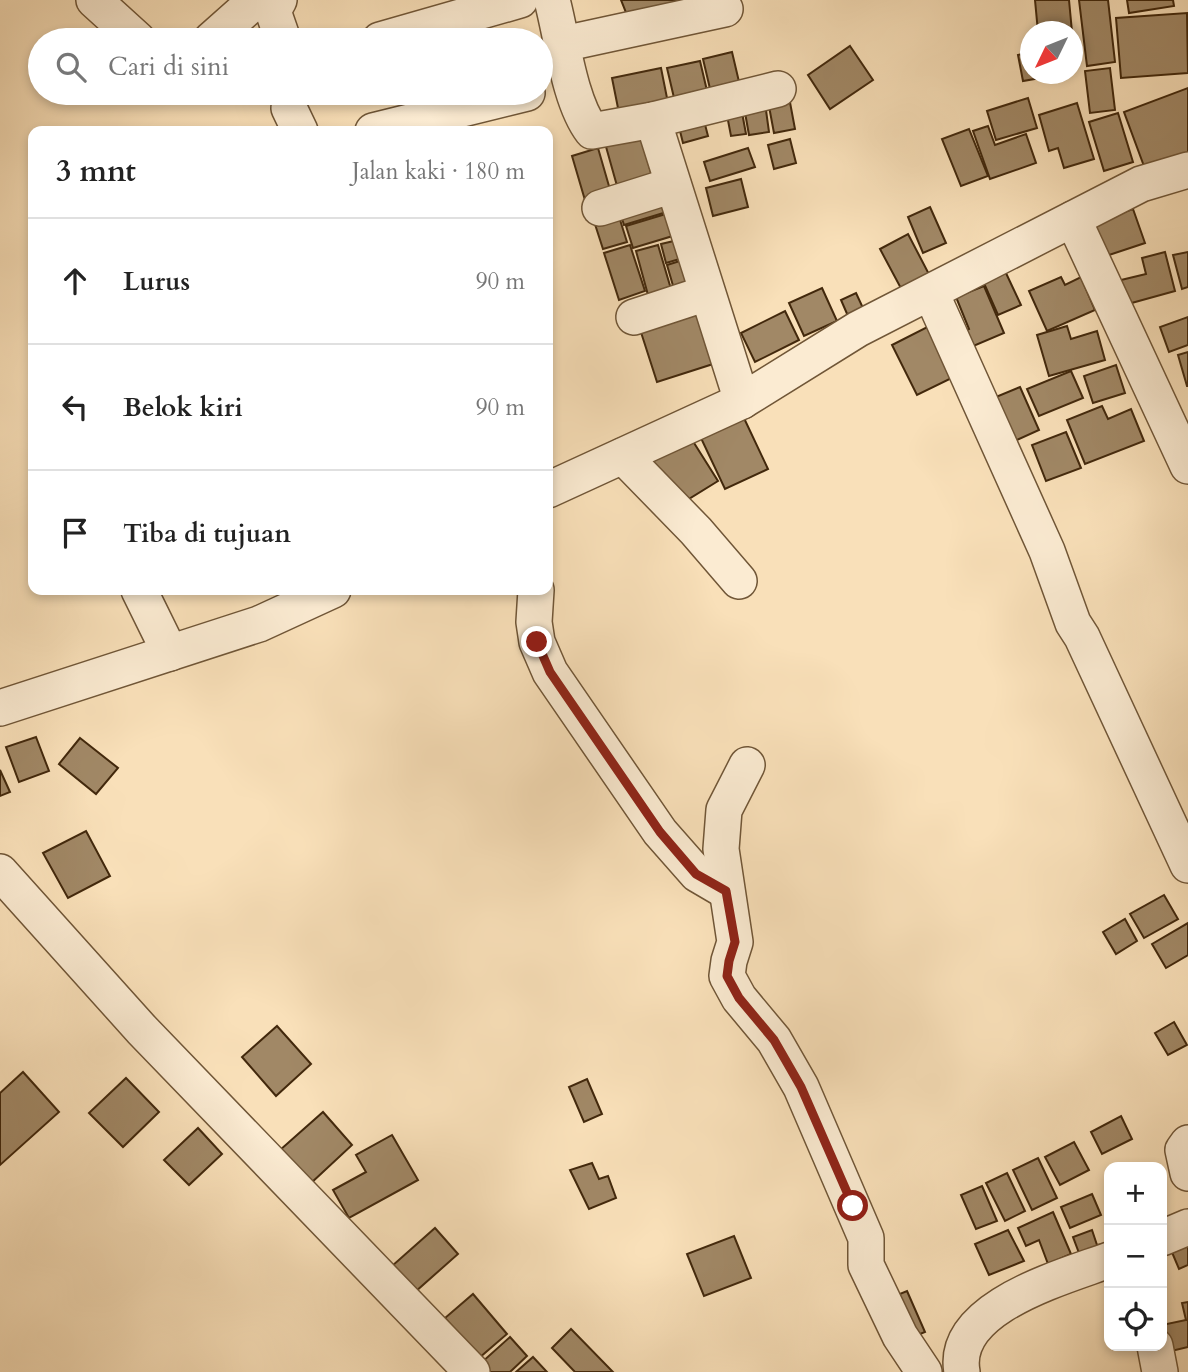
<!DOCTYPE html>
<html lang="id">
<meta charset="utf-8">
<style>
:root{--surface:#fff;--page:#f6f6f6;--text:#222;--muted:#767676;--line:#e0e0e0}
body{margin:0;font-family:Cardo,serif;background:var(--page);color:var(--text)}
.controls{position:absolute;right:21px;bottom:21px;display:grid;overflow:hidden;border-radius:14px;box-shadow:0 4px 10px #0003}
.controls button{width:63px;height:63px;display:grid;place-items:center;padding:0;border:0;border-bottom:2px solid var(--line);background:var(--surface);color:var(--text);font:35px sans-serif}
.compass{position:absolute;left:1020px;top:21px;width:63px;height:63px;border-radius:50%;background:var(--surface);box-shadow:0 4px 10px #0003;rotate:227deg}
.stop{position:absolute;width:21px;height:21px;margin:-16px;border:5px solid #8f2418;border-radius:50%;background:#fff}
.stop.end{background:#8f2418;border-color:#fff;box-shadow:0 2px 7px #0008}
.list{margin:0;padding:0;list-style:none}
h2{display:flex;justify-content:space-between;align-items:center;height:91px;margin:0;padding:0 28px;font-size:30px}
h2 small{font-size:23px;font-weight:400;color:var(--muted)}
.list li{display:grid;grid-template-columns:46px 1fr auto;gap:21px;align-items:center;box-sizing:border-box;height:126px;padding:0 28px;border-top:2px solid var(--line)}
.list b{display:block;font-size:26px;white-space:nowrap}
.list em{font-size:23px;font-style:normal;color:var(--muted)}
.icon{flex:none;width:38px;height:38px;fill:none;stroke:currentColor;stroke-width:2;stroke-linecap:round;stroke-linejoin:round}
.map{position:relative;flex:none;width:1188px;height:1372px;overflow:hidden}
.search{position:absolute;background:var(--surface);box-shadow:0 4px 10px #0003;left:28px;top:28px;width:525px;height:77px;display:flex;align-items:center;gap:18px;box-sizing:border-box;padding:0 24px;border-radius:38px;color:var(--muted);font-size:26px}
.panel{position:absolute;background:var(--surface);box-shadow:0 4px 10px #0003;left:28px;top:126px;width:525px;height:469px;border-radius:14px}
.map>svg:first-child{display:block}
.building{fill:#a18866;stroke:#42280c;stroke-width:2}
.lines{fill:none;stroke-linecap:round;stroke-linejoin:round}
.minor-casing{stroke:#705637;stroke-width:38}
.minor{stroke:#fbebd2;stroke-width:35}
.route{stroke:#8f2418;stroke-width:9}
</style>
<div class="map">
<svg width="1188" height="1372" viewBox="0 0 1188 1372">
<rect width="100%" height="100%" fill="#f9e0b9"/>
<filter id="stains"><feTurbulence type="fractalNoise" baseFrequency=".00286" numOctaves="4"/><feColorMatrix values="0 0 0 0 .2 0 0 0 0 .09 0 0 0 0 .02 0 0 0 .5 -.17"/></filter>
<radialGradient id="worn" r=".72"><stop offset=".6" stop-color="#630" stop-opacity="0"/><stop offset="1" stop-color="#630" stop-opacity=".3"/></radialGradient>
<g class="building">
<path d="M621,0H682L629,20Z"/>
<path d="M1035,0H1069L1072,32H1038Z"/>
<path d="M1079,0H1108L1115,62L1087,66Z"/>
<path d="M1127,0H1173L1174,6L1129,13Z"/>
<path d="M1187,13L1188,73L1121,78L1116,18Z"/>
<path d="M850,46L873,80L830,109L808,75Z"/>
<path d="M732,52L740,86L711,93L703,59Z"/>
<path d="M1030,52V74H1063L1023,81L1018,55Z"/>
<path d="M700,61L708,95L675,102L667,68Z"/>
<path d="M661,68L668,103L619,113L612,78Z"/>
<path d="M1110,68L1115,110L1090,113L1085,71Z"/>
<path d="M1188,88V162L1148,177L1124,112Z"/>
<path d="M789,97L795,129L774,133L768,101Z"/>
<path d="M1028,98L1037,128L996,140L987,111Z"/>
<path d="M765,103L769,132L749,135L744,107Z"/>
<path d="M1077,103L1094,159L1064,168L1058,148L1049,151L1039,115Z"/>
<path d="M741,107L746,134L731,136L726,110Z"/>
<path d="M702,113L708,136L683,143L677,119Z"/>
<path d="M1118,113L1133,162L1104,171L1089,122Z"/>
<path d="M988,126L995,145L1026,134L1036,163L990,179L973,131Z"/>
<path d="M638,127L654,183L619,193L603,136Z"/>
<path d="M969,129L988,176L961,186L942,139Z"/>
<path d="M790,139L796,163L774,169L768,145Z"/>
<path d="M598,148L613,200L587,207L572,156Z"/>
<path d="M748,148L755,167L710,181L704,162Z"/>
<path d="M741,179L748,207L713,216L706,188Z"/>
<path d="M665,193L670,211L624,225L618,206Z"/>
<path d="M616,207L627,242L603,249L592,215Z"/>
<path d="M930,207L946,243L923,253L908,217Z"/>
<path d="M1133,209L1145,243L1100,258L1088,224Z"/>
<path d="M669,213L676,235L633,248L626,226Z"/>
<path d="M908,234L932,280L904,294L880,249Z"/>
<path d="M678,240L683,258L666,263L661,244Z"/>
<path d="M630,245L645,291L619,300L604,253Z"/>
<path d="M658,245L671,289L648,295L636,251Z"/>
<path d="M1165,252L1175,291L1128,304L1121,280L1146,274L1142,258Z"/>
<path d="M1188,252V287L1182,289L1173,255Z"/>
<path d="M683,260L690,285L674,289L667,265Z"/>
<path d="M1005,271L1021,305L998,315L983,281Z"/>
<path d="M1061,277L1065,285L1081,277L1095,310L1047,331L1029,291Z"/>
<path d="M984,286L1004,333L964,350L957,334L969,329L956,297Z"/>
<path d="M822,288L837,321L804,336L789,303Z"/>
<path d="M856,293L863,308L848,316L841,300Z"/>
<path d="M694,305L713,364L657,382L638,323Z"/>
<path d="M785,311L799,340L755,362L741,333Z"/>
<path d="M1188,317V345L1169,352L1160,327Z"/>
<path d="M941,320L966,371L917,395L892,345Z"/>
<path d="M1067,326L1071,339L1097,331L1105,360L1049,376L1037,335Z"/>
<path d="M1188,352V386H1187L1178,355Z"/>
<path d="M1116,365L1125,393L1093,403L1084,376Z"/>
<path d="M1071,371L1083,398L1039,416L1027,389Z"/>
<path d="M1020,387L1039,430L1010,443L991,399Z"/>
<path d="M1102,406L1108,419L1131,409L1144,441L1085,464L1067,420Z"/>
<path d="M743,416L768,469L725,489L700,436Z"/>
<path d="M1066,432L1081,468L1046,481L1032,445Z"/>
<path d="M689,435L718,481L679,505L651,459Z"/>
<path d="M36,737L49,771L19,782L6,747Z"/>
<path d="M80,738L118,768L96,794L59,764Z"/>
<path d="M0,770L10,792L0,796Z"/>
<path d="M86,831L110,876L68,898L43,853Z"/>
<path d="M1164,895L1178,919L1144,938L1130,914Z"/>
<path d="M1125,919L1137,941L1116,954L1103,932Z"/>
<path d="M1188,923V955L1166,968L1152,944Z"/>
<path d="M1174,1022L1187,1045L1168,1055L1155,1033Z"/>
<path d="M277,1026L311,1064L276,1096L242,1057Z"/>
<path d="M23,1072L59,1112L0,1165V1093Z"/>
<path d="M126,1078L159,1112L123,1147L89,1113Z"/>
<path d="M587,1079L602,1114L584,1122L569,1087Z"/>
<path d="M323,1112L352,1145L310,1184L280,1150Z"/>
<path d="M1121,1116L1132,1139L1102,1154L1091,1132Z"/>
<path d="M198,1128L222,1154L189,1185L164,1160Z"/>
<path d="M392,1135L418,1180L349,1218L333,1190L366,1172L356,1155Z"/>
<path d="M1074,1142L1089,1170L1060,1185L1045,1157Z"/>
<path d="M1038,1158L1057,1198L1032,1210L1013,1170Z"/>
<path d="M592,1163L599,1179L608,1176L616,1198L589,1209L570,1170Z"/>
<path d="M1007,1173L1025,1211L1005,1221L986,1183Z"/>
<path d="M982,1186L997,1221L976,1229L961,1195Z"/>
<path d="M1092,1194L1101,1215L1070,1228L1061,1207Z"/>
<path d="M1053,1212L1071,1254L1048,1264L1039,1240L1026,1246L1018,1228Z"/>
<path d="M435,1228L458,1254L415,1292L392,1266Z"/>
<path d="M1008,1230L1024,1261L989,1275L975,1244Z"/>
<path d="M1092,1230L1097,1245L1104,1244L1082,1261L1073,1237Z"/>
<path d="M734,1236L751,1278L704,1296L687,1254Z"/>
<path d="M1188,1242V1265L1179,1269L1171,1250Z"/>
<path d="M907,1291L925,1332L908,1339L890,1298Z"/>
<path d="M473,1294L507,1334L479,1358L445,1318Z"/>
<path d="M1188,1302V1347L1163,1353L1162,1325L1186,1320L1182,1303Z"/>
<path d="M571,1329L613,1372H575L552,1348Z"/>
<path d="M510,1337L527,1356L510,1372H489L481,1363Z"/>
<path d="M533,1357L547,1372H516Z"/>
</g>
<g class="lines">
<defs>
<g id="minor">
<path d="M94,0L138,40"/>
<path d="M279,0L273,11L283,40"/>
<path d="M552,0C562,37 569,101 592,131L653,120L778,89"/>
<path d="M211,40L256,0"/>
<path d="M380,40L520,0"/>
<path d="M563,44L725,9"/>
<path d="M289,108L300,131"/>
<path d="M653,120L742,401"/>
<path d="M373,131L527,93"/>
<path d="M600,208L673,185"/>
<path d="M1073,219L1188,466"/>
<path d="M931,293L1047,551L1073,623L1082,637L1188,865"/>
<path d="M634,317L707,293"/>
<path d="M623,456L696,531L739,581"/>
<path d="M548,490L742,401L858,329L1141,184L1188,170"/>
<path d="M139,590L170,653"/>
<path d="M536,590L534,622L537,642L550,672L660,832L697,874L726,891"/>
<path d="M0,708L259,624L333,590"/>
<path d="M747,765L724,810L721,849L735,942L729,961L727,976L739,998L774,1040L801,1087L866,1238V1265L900,1336L924,1372"/>
<path d="M0,872L142,1030L472,1372"/>
<path d="M1188,1143L1183,1150L1188,1173"/>
<path d="M1162,1238L1188,1227"/>
<path d="M1155,1346L1160,1372"/>
<path d="M962,1372C950,1307 1064,1277 1109,1260"/>
</g>
</defs>
<use href="#minor" class="minor-casing"/>
<use href="#minor" class="minor"/>
</g>
<g class="lines">
<path class="route" d="M537,642L550,672L660,832L696,874L726,891L735,942L729,961L727,976L739,998L774,1040L801,1087L853,1206"/>
</g>
<rect width="100%" height="100%" filter="url(#stains)"/>
<rect width="100%" height="100%" fill="url(#worn)"/>
</svg>
<div class="controls">
<button>+</button>
<button>−</button>
<button><svg class="icon" aria-label="locate" viewBox="0 0 24 24"><circle cx="12" cy="12" r="6"/><path d="M12 2v4M12 18v4M2 12h4M18 12h4"/></svg></button>
</div>
<svg class="compass" viewBox="-18 -18 36 36"><path d="M0-13l5 13h-10z" fill="#e53935"/><path d="M0 13l5-13h-10z" fill="#767676"/></svg>
<div class="stop" style="left:853px;top:1206px"></div>
<div class="stop end" style="left:537px;top:642px"></div>
<div class="search"><svg class="icon" aria-label="search" viewBox="0 0 24 24"><circle cx="10" cy="10" r="6"/><path d="M15 15l6 6"/></svg>Cari di sini</div>
<section class="panel">
<h2>3 mnt<small>Jalan kaki · 180 m</small></h2>
<ul class="list">
<li><svg class="icon" aria-label="ahead" viewBox="0 0 24 24"><path d="M12 20V5M6 11l6-6 6 6"/></svg><div><b>Lurus</b></div><em>90 m</em></li>
<li><svg class="icon" aria-label="left" viewBox="0 0 24 24"><path d="M17 20v-9H6M10 6l-5 5 5 5"/></svg><div><b>Belok kiri</b></div><em>90 m</em></li>
<li><svg class="icon" aria-label="arrive" viewBox="0 0 24 24"><path d="M6 21V4h12l-3 4 3 4H6"/></svg><div><b>Tiba di tujuan</b></div></li>
</ul>
</section>
</div>
